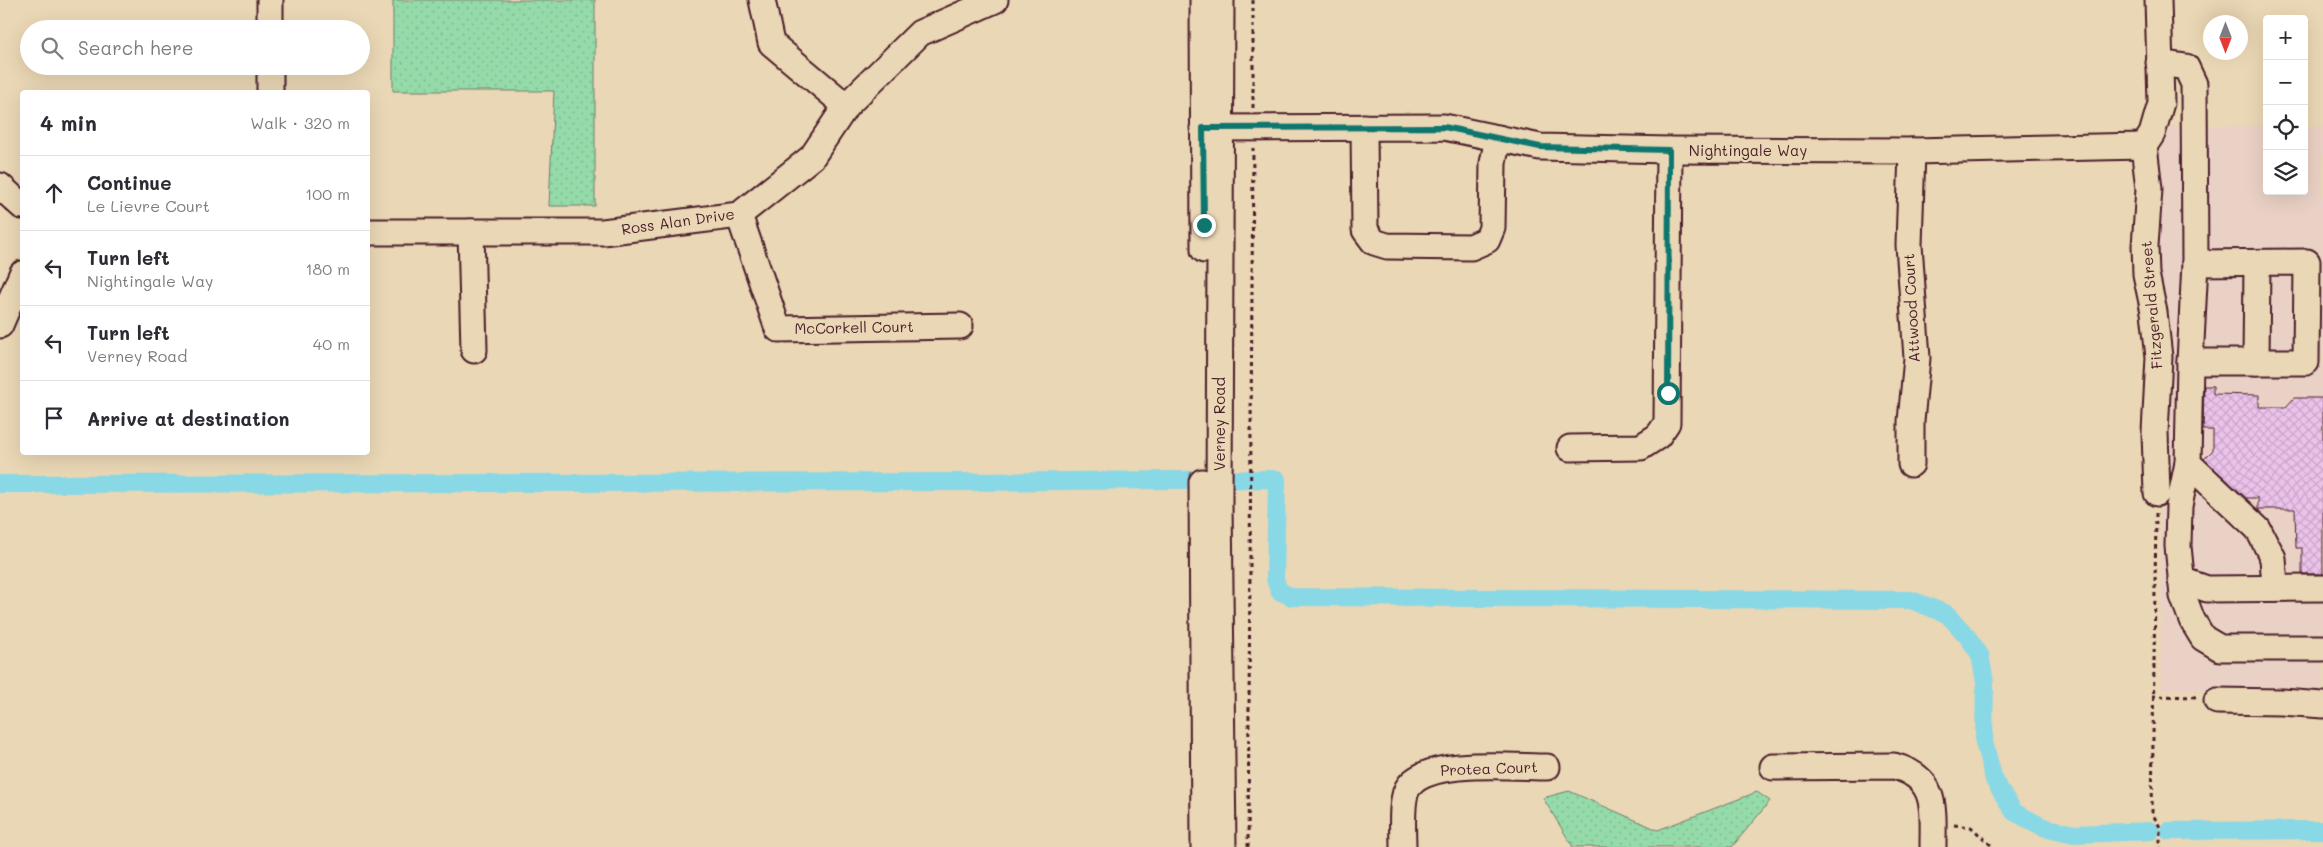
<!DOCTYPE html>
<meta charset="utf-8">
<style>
:root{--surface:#fff;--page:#f7f7f7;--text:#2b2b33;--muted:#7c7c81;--line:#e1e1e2}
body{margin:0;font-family:Mali,sans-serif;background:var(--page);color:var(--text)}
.controls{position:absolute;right:15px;top:15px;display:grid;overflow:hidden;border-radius:5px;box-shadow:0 5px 20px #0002}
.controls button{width:45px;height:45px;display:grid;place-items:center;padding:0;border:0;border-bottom:1px solid var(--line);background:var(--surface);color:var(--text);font:25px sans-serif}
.compass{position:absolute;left:2203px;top:15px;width:45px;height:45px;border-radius:50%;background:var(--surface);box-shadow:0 5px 20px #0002;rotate:180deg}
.stop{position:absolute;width:15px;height:15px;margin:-11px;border:4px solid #0f766e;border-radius:50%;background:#fff}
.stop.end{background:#0f766e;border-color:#fff;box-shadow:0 1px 5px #0008}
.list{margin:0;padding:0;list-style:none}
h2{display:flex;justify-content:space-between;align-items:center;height:65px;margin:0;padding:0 20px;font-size:21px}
h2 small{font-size:16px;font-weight:400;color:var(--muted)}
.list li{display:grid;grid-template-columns:32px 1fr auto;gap:15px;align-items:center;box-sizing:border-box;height:75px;padding:0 20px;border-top:1px solid var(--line)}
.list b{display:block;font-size:19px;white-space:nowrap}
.list p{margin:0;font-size:16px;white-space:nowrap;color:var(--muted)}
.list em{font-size:16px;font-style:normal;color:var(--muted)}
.icon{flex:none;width:28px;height:28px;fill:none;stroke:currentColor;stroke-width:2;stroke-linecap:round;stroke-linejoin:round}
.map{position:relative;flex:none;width:2323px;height:847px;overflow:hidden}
.search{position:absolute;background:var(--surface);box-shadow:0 5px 20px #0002;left:20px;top:20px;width:350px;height:55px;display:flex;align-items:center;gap:12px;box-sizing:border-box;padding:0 18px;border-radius:28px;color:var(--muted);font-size:19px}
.panel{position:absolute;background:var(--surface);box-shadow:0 5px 20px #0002;left:20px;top:90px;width:350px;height:365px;border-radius:5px}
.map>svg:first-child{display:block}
.built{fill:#ead1c5}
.park{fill:url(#park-dots);stroke:#6f7d6a}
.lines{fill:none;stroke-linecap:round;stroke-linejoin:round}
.canal{stroke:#89d8e6;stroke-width:18}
.building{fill:url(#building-cross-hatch);stroke:#4a1f2b}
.minor-casing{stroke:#4a1f2b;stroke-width:29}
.path{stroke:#4a1f2b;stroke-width:3;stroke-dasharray:4 4;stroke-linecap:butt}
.minor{stroke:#ead7b5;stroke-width:25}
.route{stroke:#0f766e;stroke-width:6}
.labels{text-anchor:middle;stroke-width:4.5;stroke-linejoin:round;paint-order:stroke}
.street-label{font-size:15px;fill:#4a1f2b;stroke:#ead7b5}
</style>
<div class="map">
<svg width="2323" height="847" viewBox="0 0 2323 847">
<defs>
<pattern id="park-dots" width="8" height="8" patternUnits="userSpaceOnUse" patternTransform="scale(1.25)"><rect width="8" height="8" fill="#94dba9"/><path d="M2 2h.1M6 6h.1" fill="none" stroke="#81bc92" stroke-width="1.8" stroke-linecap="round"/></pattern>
<pattern id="building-cross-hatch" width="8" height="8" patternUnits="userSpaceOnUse" patternTransform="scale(1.25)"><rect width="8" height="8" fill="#ebc2ea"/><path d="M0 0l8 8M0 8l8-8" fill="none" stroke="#cba6c9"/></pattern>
</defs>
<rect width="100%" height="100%" fill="#ead7b5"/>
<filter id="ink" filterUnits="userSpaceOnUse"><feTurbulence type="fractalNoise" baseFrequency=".02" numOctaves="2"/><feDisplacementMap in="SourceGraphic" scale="10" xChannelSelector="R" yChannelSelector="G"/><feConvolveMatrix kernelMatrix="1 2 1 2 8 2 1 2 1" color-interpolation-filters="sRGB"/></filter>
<g filter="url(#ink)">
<path class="built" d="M2158,126H2267V191H2304V126H2323V691L2161,690Z"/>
<g class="park">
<path d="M393,0H595V206H549L554,91H393Z"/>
<path d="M1569,791L1658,830L1757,792L1770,801L1732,847H1573L1543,798Z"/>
</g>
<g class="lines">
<g class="canal">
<path d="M0,484L963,482L1277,479L1275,579L1279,591L1292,597L1911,600L1947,614L1967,636L1980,655L1985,682L1984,742L1994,780L2014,812L2043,827L2074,834L2151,831"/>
<path d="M2169,831L2323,830"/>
</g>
</g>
<path class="building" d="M2204,386H2213V394L2259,395V407H2286L2294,398H2323V574H2302V548H2296L2295,509H2258V498H2246L2204,459L2213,450V430H2203Z"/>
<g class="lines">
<defs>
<g id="minor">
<path d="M762,0L771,43L846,106"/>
<path d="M1203,0L1204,250"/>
<path d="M1221,0L1219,503L1223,847"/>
<path d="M270,29V0"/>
<path d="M2159,63L2186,67L2194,84L2195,263L2190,362L2188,463L2258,529L2273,558L2275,588"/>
<path d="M270,92V66"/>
<path d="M1364,127L1365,230L1374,242L1387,246L1471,247L1487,240L1492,228L1493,163L1498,138"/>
<path d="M1203,128L1444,127L1540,147L1669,150L1912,151L2144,146"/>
<path d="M0,186L22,206"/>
<path d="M739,215L778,329L960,326"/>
<path d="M368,232H603L739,215L812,157L846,106L920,33L995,0"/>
<path d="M471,232L474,350"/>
<path d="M0,325L22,274"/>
<path d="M2190,362H2306L2307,262L2195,263"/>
<path d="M2256,362L2257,263"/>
<path d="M1570,448L1641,447L1658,436L1667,423L1669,150"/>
<path d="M2188,463L2179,506L2178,546L2183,596L2192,620L2203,638L2220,648H2323"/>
<path d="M1911,464V421L1917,358L1909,245L1912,151"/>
<path d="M1202,482L1204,847"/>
<path d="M2157,493L2155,432L2159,357L2154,312L2146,274L2145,246L2149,189L2144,146L2152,134L2161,103L2158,0"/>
<path d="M2181,580L2207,589L2323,588"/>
<path d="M2217,701L2282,702L2323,705"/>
<path d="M1773,767L1894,766C1938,778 1933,809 1933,847"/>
<path d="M1403,847C1403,833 1400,797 1409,786C1430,758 1513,767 1547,767"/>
</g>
</defs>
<use href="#minor" class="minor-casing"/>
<g class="path">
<path d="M1253,0V109"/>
<path d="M2156,513L2152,813L2160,827V847"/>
<path d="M2152,696L2199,697"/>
<path d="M1954,825L1971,827L1993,847"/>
<path d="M1248,847L1253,148"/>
</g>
<use href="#minor" class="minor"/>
</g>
</g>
<g class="lines" filter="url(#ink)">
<path class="route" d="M1204,225L1203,128L1444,127L1540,147L1669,150L1668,393"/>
</g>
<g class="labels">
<g class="street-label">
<text x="1748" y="156">Nightingale Way</text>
<text transform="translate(678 222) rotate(-8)" y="5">Ross Alan Drive</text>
<text transform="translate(2152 305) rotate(-95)" y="5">Fitzgerald Street</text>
<text transform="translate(1912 308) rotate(-93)" y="5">Attwood Court</text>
<text transform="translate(854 328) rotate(-1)" y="5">McCorkell Court</text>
<text transform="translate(1220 424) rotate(-90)" y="5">Verney Road</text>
<text transform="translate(1489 769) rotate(-2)" y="5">Protea Court</text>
</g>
</g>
</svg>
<div class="controls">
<button>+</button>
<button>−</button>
<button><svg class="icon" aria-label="locate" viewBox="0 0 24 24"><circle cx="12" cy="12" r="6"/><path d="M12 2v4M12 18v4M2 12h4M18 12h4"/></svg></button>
<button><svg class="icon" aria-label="layers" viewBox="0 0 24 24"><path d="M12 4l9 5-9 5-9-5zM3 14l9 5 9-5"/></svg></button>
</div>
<svg class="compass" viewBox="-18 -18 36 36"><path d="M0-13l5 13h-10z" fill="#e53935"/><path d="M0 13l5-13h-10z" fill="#7c7c81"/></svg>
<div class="stop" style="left:1668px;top:393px"></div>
<div class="stop end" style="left:1204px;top:225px"></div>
<div class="search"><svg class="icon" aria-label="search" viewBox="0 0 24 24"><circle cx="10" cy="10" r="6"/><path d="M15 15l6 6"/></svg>Search here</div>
<section class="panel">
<h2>4 min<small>Walk · 320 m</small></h2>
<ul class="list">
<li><svg class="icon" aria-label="ahead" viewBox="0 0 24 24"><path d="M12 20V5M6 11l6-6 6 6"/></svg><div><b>Continue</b><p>Le Lievre Court</p></div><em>100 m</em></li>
<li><svg class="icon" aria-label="left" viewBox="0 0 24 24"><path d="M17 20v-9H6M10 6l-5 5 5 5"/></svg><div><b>Turn left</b><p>Nightingale Way</p></div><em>180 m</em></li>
<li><svg class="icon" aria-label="left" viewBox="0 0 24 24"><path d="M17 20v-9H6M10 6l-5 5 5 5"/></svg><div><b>Turn left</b><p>Verney Road</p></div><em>40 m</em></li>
<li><svg class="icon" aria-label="arrive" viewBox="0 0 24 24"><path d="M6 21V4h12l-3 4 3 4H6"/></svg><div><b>Arrive at destination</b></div></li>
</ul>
</section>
</div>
